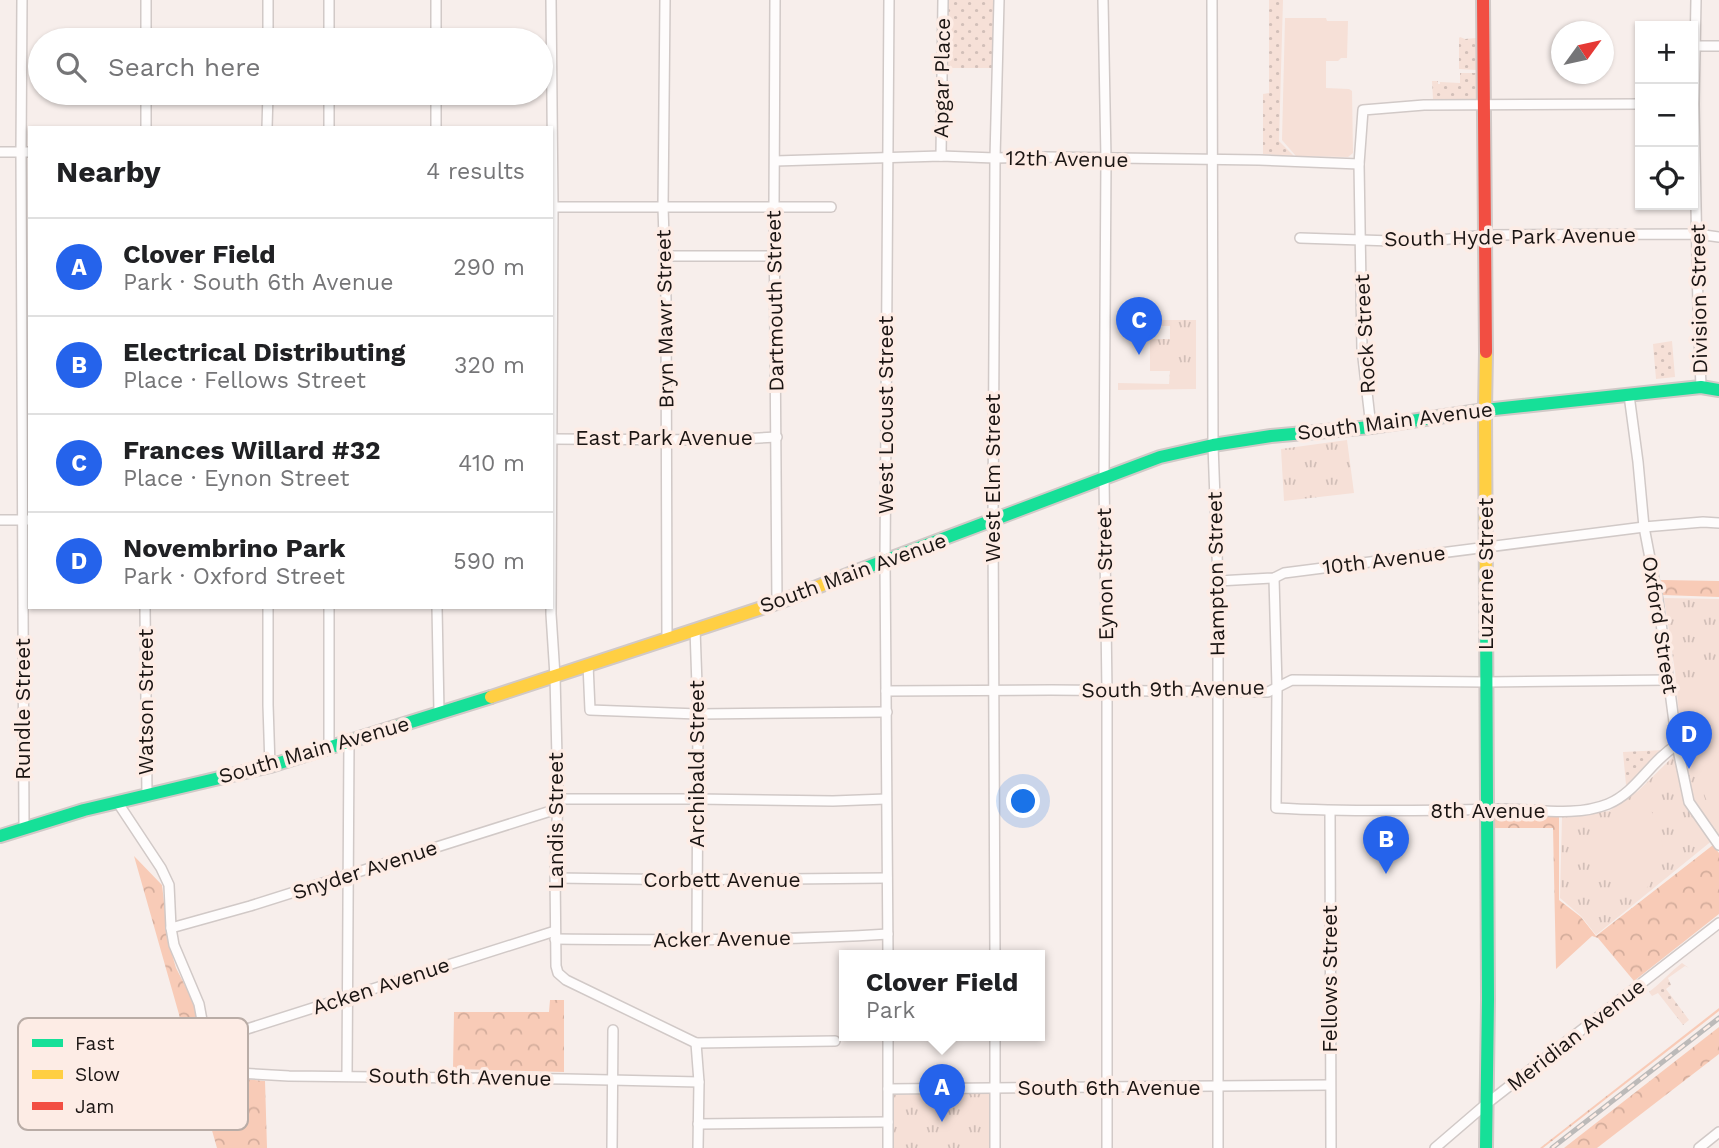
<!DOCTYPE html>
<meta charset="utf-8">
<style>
:root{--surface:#fff;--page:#f2f2f2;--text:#202124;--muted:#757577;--line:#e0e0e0;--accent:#2563eb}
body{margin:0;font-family:"Work Sans",sans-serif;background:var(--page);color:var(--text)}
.controls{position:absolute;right:21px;top:21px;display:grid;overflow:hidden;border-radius:0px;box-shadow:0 2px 5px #0004}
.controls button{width:63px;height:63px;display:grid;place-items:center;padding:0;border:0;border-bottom:2px solid var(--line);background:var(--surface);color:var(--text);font:35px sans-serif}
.compass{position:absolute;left:1551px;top:21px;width:63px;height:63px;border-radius:50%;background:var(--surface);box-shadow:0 2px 5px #0004;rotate:57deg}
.you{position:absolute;left:1024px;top:802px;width:24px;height:24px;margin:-18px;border:5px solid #fff;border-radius:50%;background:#1a73e8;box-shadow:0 0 0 10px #1a73e833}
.badge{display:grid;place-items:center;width:46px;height:46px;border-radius:50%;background:var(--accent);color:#fff;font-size:23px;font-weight:700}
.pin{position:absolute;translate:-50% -58px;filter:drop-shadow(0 2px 4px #0008)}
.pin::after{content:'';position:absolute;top:37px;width:24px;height:21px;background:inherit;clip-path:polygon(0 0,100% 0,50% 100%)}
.popup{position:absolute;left:839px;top:950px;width:206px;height:91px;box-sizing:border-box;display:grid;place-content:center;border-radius:0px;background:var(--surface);filter:drop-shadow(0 2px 5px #0005);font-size:23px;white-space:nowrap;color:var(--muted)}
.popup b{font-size:26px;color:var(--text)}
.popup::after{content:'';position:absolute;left:50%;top:100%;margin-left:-14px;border:14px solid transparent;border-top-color:var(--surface)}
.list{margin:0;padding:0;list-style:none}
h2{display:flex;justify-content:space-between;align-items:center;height:91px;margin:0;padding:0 28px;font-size:30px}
h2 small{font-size:23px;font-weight:400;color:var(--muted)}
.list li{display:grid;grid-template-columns:46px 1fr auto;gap:21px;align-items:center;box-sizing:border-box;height:98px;padding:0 28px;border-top:2px solid var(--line)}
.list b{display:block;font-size:26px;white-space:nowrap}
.list p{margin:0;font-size:23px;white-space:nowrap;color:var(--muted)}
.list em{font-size:23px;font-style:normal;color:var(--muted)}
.icon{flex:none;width:38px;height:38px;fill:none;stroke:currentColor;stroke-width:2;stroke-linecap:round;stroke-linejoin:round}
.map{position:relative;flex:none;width:1719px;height:1148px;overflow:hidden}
.search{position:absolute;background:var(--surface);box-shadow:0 2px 5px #0004;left:28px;top:28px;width:525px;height:77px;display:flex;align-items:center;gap:18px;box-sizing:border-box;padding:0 24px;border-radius:38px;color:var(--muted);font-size:26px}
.panel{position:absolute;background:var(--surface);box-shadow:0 2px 5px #0004;left:28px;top:126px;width:525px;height:483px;border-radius:0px}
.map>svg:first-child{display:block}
.grass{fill:url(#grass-dots)}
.forest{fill:url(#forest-crowns)}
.park{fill:url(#park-tufts)}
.garden{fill:#f6e0d7}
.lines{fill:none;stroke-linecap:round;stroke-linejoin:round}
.street-casing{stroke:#d1c9c7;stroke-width:12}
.fast-casing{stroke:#d1c9c7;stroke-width:16}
.slow-casing{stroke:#d1c9c7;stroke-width:16}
.jam-casing{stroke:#d1c9c7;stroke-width:16}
.street{stroke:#fefcfc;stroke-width:9}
.fast{stroke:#16e098;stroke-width:12}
.slow{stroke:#ffcf43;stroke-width:12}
.jam{stroke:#f24e42;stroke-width:12}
.rail-casing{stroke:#bcbab9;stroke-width:5}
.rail{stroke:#fdece5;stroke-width:2.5;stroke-dasharray:8;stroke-linecap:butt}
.labels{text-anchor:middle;stroke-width:7;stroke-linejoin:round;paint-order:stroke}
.street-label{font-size:21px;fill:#1b1513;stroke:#fdece5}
.key{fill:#fdece5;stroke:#b9aca6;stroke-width:2}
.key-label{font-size:19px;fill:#1b1513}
</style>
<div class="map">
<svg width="1719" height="1148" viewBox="0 0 1719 1148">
<defs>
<pattern id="grass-dots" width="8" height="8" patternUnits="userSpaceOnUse" patternTransform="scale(1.75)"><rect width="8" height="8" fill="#f6e0d7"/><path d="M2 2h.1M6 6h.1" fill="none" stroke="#d2bfb8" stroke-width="1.8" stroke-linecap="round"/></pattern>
<pattern id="forest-crowns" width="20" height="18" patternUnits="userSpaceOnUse" patternTransform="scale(1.75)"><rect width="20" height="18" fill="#f8cbb7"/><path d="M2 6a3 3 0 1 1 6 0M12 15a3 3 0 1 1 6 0" fill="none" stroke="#d4ad9c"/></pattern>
<pattern id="park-tufts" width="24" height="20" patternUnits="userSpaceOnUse" patternTransform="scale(1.75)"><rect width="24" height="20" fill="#f6e0d7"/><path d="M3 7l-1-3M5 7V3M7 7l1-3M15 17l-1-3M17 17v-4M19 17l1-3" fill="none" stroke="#d2bfb8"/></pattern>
</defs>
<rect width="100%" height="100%" fill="#f7eeeb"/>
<g class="grass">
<path d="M946,0H997L996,68H947Z"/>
<path d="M1269,0H1283L1279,141L1294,156L1263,154V94L1269,93Z"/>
<path d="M1460,37L1465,39L1476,38V70L1459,69V38Z"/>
<path d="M1460,73H1476V99H1433L1432,81H1438V84H1440V82L1460,83Z"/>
<path d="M1672,341L1675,377L1656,379L1653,344Z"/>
<path d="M1663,750L1636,778L1626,785L1623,752Z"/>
<path d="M1682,963L1689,968L1685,966L1668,978L1671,985L1666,989L1689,1020L1683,1025L1658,993L1652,996L1649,992C1661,983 1670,972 1682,963Z"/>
</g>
<g class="forest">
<path d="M1661,580L1719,581V597L1663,595Z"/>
<path d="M1495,816L1559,817V900L1581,917L1596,936L1713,845L1719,853V914L1634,981L1598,938L1592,936L1556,969L1553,828H1495Z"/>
<path d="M134,856L162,885L169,944L176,968L190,995L196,1012L203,1053L215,1076L265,1081L267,1148H217Z"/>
<path d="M550,1000H564V1072L453,1069L454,1012H549Z"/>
<path d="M1719,1008V1011L1543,1148H1540Z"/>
<path d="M1719,1027V1054L1597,1148H1564Z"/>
</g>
<g class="park">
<path d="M1118,320H1196V389L1118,390V383L1169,384L1170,371H1150V339H1170V326H1118Z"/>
<path d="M1347,440L1354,493L1284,501L1281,449Z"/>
<path d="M1664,598L1719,599V835L1596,935L1581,916L1560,898L1562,817L1609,811L1638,791L1682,748L1675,672Z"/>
<path d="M991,1093V1148H894L893,1095Z"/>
</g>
<g class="garden">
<path d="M1285,18H1326L1327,21H1348L1347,58H1341L1338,61H1326V88L1349,89L1352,91L1353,153L1348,157L1296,156L1282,140Z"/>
<path d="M1719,682V733L1685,746L1678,687Z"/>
<path d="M1719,748V817L1713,818L1689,753Z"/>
<path d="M1642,797C1671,836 1669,866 1636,901C1621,887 1597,870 1588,853C1585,848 1586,847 1586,842L1601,828Z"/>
</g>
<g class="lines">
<defs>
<g id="street">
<path d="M22,0L21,152L24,829"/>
<path d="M551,0L553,207L551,614L555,676L558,799L555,871L556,966L558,973L566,980L696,1043L835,1041"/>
<path d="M665,0L663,207L666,299L667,638"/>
<path d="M775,0L774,207L777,603"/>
<path d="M1103,0L1106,159L1104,478L1107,691V1148"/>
<path d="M1212,0L1213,445L1218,581V1148"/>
<path d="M1696,0L1694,104L1698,308L1701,387"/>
<path d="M146,40V0"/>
<path d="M268,40V0"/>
<path d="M329,40V0"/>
<path d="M436,40V0"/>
<path d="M1696,46H1719"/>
<path d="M146,128V93"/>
<path d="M267,128L268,93"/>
<path d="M329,128V93"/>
<path d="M436,128V93"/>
<path d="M0,152H30"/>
<path d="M941,156L943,0"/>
<path d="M775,161L941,156L995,158L1047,157L1259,160L1359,164"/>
<path d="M551,207H831"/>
<path d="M1300,238L1423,242L1485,235L1697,234L1719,237"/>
<path d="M665,256H774"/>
<path d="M1629,395L1638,462L1644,527L1658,600L1677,745L1689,802L1719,845"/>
<path d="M1371,427L1362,349L1359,164L1363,110L1424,105L1640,104"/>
<path d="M551,439L721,440L777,437"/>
<path d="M0,520H30"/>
<path d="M1274,578L1277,687L1276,808C1349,812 1423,811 1496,809C1533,808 1573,818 1608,804C1637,792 1651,760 1677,745"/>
<path d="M1218,581L1274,578L1284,573L1644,527L1703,522L1719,523"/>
<path d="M145,607L147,796"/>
<path d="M268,607V705L270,766"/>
<path d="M329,607V747"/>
<path d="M437,607L439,713"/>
<path d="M695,629L698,714L697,941"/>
<path d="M588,664L590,710L698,714L887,712"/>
<path d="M886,691L1051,690L1268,692L1292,680L1486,682L1669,680"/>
<path d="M558,799H697L833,801L886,799"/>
<path d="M118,803L161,868L169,885L171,928L174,945L199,1004L206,1042L220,1072L289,1076L566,1079L699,1082"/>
<path d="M1330,811L1331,1148"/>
<path d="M556,878L697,880L887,878"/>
<path d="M171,928L250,906L557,809"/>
<path d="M555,939C666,940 777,941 888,934"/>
<path d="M888,956L885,561L889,0"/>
<path d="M995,956L993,522L995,158L999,0"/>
<path d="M888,1036V1148"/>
<path d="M206,1042L555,931"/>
<path d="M696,1043L699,1082L698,1148"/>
<path d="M347,1076L349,741"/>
<path d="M888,1089L1330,1085"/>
<path d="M698,1124L888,1122"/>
<path d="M612,1148L613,1030"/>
<path d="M995,1148V1036"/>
<path d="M1435,1148L1485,1105L1719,923"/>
<path d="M1699,1148L1719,1132"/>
</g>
<g id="fast">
<path d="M852,573L1160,457L1213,445L1271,436L1371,427L1485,410L1701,387L1719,390"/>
<path d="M1486,604L1488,999L1486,1148"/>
<path d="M0,836L84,810L270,766L491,697"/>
</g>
<g id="slow">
<path d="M1486,604L1485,410L1486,352"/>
<path d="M491,697L777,603L852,573"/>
</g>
<path id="jam" d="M1483,0L1486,352"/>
</defs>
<use href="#street" class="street-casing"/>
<use href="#fast" class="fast-casing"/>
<use href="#slow" class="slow-casing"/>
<use href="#jam" class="jam-casing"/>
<use href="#street" class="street"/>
<use href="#fast" class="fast"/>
<use href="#slow" class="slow"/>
<use href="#jam" class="jam"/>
<defs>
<path id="rail" d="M1552,1148L1719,1018"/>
</defs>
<use href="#rail" class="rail-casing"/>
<use href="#rail" class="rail"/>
</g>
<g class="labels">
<g class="street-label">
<text transform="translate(942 78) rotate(-89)" y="7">Apgar Place</text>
<text transform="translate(1067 159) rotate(1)" y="7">12th Avenue</text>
<text transform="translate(1510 237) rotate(-1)" y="7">South Hyde Park Avenue</text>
<text transform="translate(1699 299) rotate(-91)" y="7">Division Street</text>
<text transform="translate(775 301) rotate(-91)" y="7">Dartmouth Street</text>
<text transform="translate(665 319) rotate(-91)" y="7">Bryn Mawr Street</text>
<text transform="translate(1365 334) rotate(-93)" y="7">Rock Street</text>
<text transform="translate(886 415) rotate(-90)" y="7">West Locust Street</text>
<text transform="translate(1395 421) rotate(-7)" y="7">South Main Avenue</text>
<text x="664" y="445">East Park Avenue</text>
<text transform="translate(993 478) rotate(-90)" y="7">West Elm Street</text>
<text transform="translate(1384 560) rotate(-7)" y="7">10th Avenue</text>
<text transform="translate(853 573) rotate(-20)" y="7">South Main Avenue</text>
<text transform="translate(1105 574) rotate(-91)" y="7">Eynon Street</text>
<text transform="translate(1216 574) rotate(-91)" y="7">Hampton Street</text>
<text transform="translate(1486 574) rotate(-90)" y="7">Luzerne Street</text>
<text transform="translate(1660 625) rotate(81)" y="7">Oxford Street</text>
<text transform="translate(1173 689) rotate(-1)" y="7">South 9th Avenue</text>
<text transform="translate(146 702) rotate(-90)" y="7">Watson Street</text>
<text transform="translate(23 709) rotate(-90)" y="7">Rundle Street</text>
<text transform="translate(314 750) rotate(-16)" y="7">South Main Avenue</text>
<text transform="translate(697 764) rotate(-90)" y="7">Archibald Street</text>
<text x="1488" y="818">8th Avenue</text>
<text transform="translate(556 821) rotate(-90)" y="7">Landis Street</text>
<text transform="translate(365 870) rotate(-18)" y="7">Snyder Avenue</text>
<text x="722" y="887">Corbett Avenue</text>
<text transform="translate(722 939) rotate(-1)" y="7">Acker Avenue</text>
<text transform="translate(1330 979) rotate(-90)" y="7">Fellows Street</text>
<text transform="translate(381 986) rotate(-18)" y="7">Acken Avenue</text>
<text transform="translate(1576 1035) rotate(-38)" y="7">Meridian Avenue</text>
<text transform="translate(460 1077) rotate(1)" y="7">South 6th Avenue</text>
<text x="1109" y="1095">South 6th Avenue</text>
</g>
</g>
<rect x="18" y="1018" width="230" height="112" rx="10" class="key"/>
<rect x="32" y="1039" width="31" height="8" fill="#16e098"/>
<rect x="32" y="1070" width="31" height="9" fill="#ffcf43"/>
<rect x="32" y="1102" width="31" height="8" fill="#f24e42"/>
<g class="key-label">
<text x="75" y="1050">Fast</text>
<text x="75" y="1081">Slow</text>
<text x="75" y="1113">Jam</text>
</g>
</svg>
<div class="controls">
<button>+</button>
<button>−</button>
<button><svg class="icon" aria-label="locate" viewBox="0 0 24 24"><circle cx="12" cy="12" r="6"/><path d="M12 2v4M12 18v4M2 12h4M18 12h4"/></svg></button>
</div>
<svg class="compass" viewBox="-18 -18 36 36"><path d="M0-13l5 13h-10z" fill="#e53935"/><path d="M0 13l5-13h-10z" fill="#757577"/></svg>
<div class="you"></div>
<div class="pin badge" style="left:942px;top:1122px">A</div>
<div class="popup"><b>Clover Field</b>Park</div>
<div class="pin badge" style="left:1386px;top:874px">B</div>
<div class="pin badge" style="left:1139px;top:355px">C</div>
<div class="pin badge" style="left:1689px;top:769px">D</div>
<div class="search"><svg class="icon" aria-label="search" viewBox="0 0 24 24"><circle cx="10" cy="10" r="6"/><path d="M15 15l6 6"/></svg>Search here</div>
<section class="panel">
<h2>Nearby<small>4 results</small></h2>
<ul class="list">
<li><span class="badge">A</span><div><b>Clover Field</b><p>Park · South 6th Avenue</p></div><em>290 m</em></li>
<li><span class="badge">B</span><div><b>Electrical Distributing</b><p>Place · Fellows Street</p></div><em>320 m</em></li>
<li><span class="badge">C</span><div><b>Frances Willard #32</b><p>Place · Eynon Street</p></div><em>410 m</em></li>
<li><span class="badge">D</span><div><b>Novembrino Park</b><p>Park · Oxford Street</p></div><em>590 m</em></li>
</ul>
</section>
</div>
